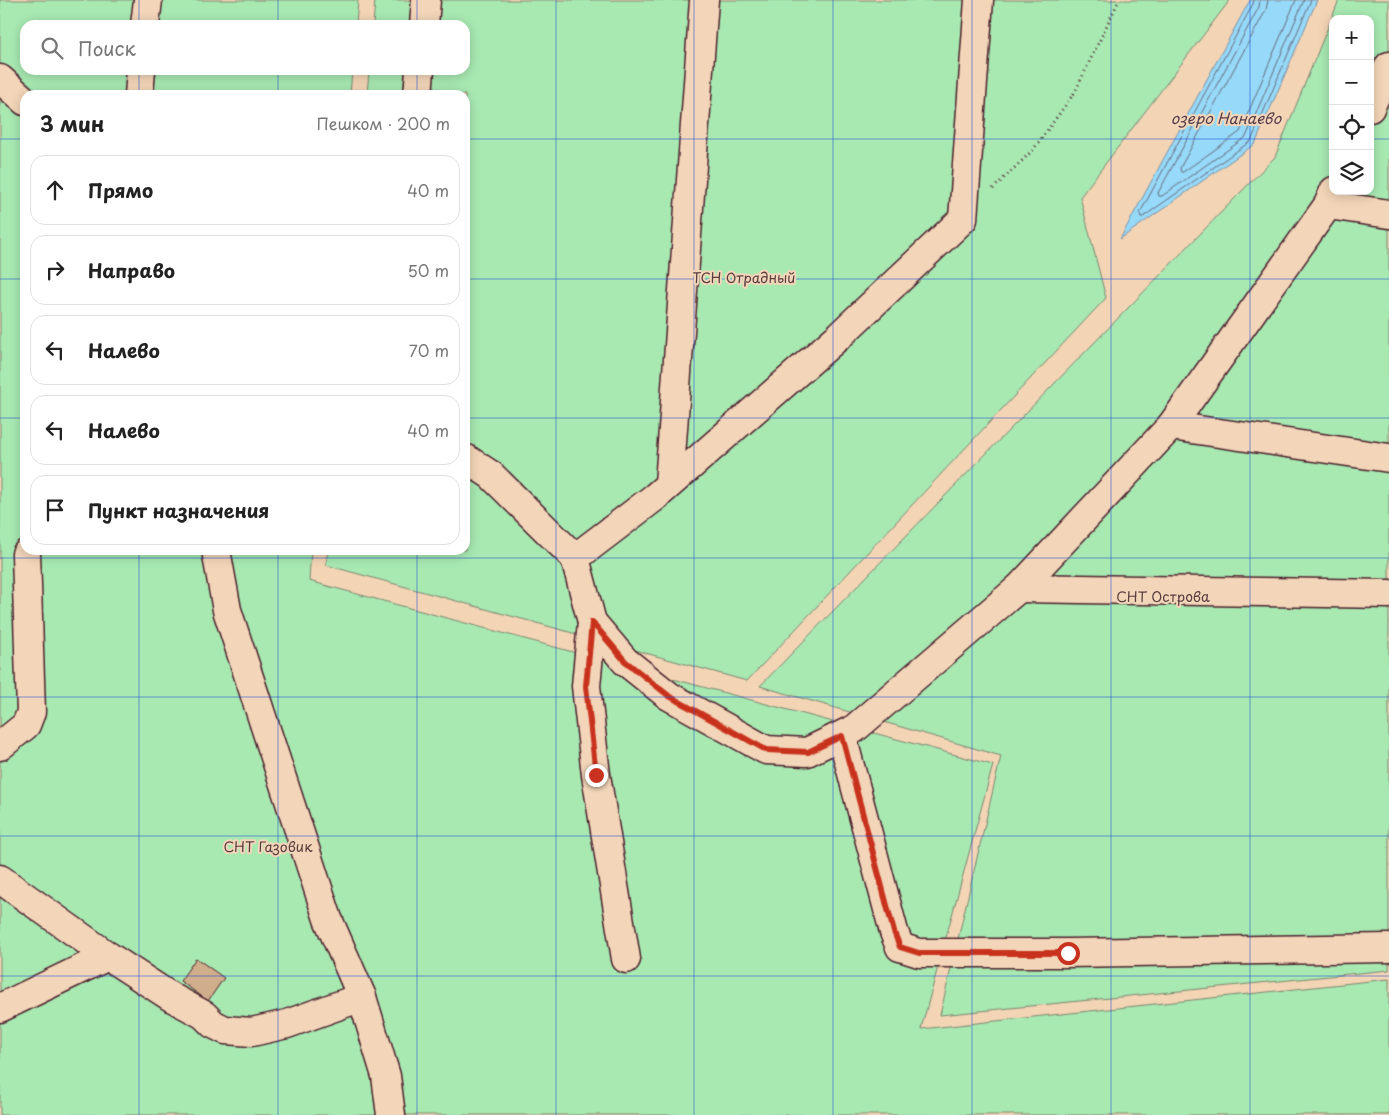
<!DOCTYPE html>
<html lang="ru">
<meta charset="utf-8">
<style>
:root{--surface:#fff;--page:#f6f6f6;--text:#222;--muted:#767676;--line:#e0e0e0}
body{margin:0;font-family:"Playpen Sans",sans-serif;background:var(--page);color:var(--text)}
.controls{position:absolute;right:15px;top:15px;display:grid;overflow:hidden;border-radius:10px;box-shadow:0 2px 12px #0003}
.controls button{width:45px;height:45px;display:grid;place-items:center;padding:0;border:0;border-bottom:1px solid var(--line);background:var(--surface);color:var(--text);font:25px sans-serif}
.stop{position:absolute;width:15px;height:15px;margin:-11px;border:4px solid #c8321e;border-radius:50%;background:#fff}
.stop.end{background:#c8321e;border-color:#fff;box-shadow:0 1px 5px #0008}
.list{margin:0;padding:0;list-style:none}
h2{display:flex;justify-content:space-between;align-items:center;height:65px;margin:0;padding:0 20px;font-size:21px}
h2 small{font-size:16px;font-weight:400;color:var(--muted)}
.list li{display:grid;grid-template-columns:32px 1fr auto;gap:15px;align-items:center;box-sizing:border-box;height:70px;margin:0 10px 10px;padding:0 10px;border:1px solid var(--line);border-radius:15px}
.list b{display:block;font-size:19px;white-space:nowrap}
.list em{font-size:16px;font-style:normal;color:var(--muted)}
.icon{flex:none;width:28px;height:28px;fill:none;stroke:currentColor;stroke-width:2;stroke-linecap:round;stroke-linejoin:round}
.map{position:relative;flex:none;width:1389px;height:1115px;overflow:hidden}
.search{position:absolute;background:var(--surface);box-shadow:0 2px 12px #0003;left:20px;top:20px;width:450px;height:55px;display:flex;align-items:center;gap:12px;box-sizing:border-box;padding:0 18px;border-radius:15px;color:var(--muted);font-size:19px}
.panel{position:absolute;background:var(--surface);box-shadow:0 2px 12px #0003;left:20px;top:90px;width:450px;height:465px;border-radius:15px}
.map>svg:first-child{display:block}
.green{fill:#a8e9b2;stroke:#79846e;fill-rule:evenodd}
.water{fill:#96d9f8;stroke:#788fa6}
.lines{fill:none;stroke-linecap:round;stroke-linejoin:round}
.shore{stroke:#68697d;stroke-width:1}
.building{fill:#d0ad8b;stroke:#4a1f2b}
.minor-casing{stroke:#4a1f2b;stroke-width:31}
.path{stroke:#4a1f2b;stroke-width:3;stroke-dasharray:1 4;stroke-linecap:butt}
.minor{stroke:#f3d6b9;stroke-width:28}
.route{stroke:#c8321e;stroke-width:6}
.grid{fill:none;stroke:#1d4ed8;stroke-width:1;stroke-opacity:0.55}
.labels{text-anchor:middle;stroke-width:4;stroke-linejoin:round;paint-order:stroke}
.park-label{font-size:14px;fill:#583d3f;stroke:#f3d6b9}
.water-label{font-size:15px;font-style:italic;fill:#553b4a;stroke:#f3d6b9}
</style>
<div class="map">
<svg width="1389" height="1115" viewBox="0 0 1389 1115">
<rect width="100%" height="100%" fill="#f3d5b5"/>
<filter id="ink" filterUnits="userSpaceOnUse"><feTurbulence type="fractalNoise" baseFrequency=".02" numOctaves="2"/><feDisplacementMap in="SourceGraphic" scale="10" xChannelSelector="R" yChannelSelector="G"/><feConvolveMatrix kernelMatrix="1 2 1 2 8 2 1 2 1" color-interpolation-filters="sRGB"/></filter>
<g filter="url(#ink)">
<g class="green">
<path d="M0,0H358L356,25H25V70H352L350,95H25V550H311L309,581L993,765L921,1029L1389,979V1115H0Z"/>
<path d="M375,0H1230L1080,197L1106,298L747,681L326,565L328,550H465V95H367L369,70H465V25H373Z"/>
<path d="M1339,0H1389V970L940,1015L1001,756L760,686L1275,157ZM1333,19H1370V191H1333Z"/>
</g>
<path class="water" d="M1250,0H1317L1255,144L1120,239Z"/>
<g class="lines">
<g class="shore">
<path d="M1254,0L1253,4L1140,213L1141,217H1143L1251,141L1311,0"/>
<path d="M1260,0L1259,7L1158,193L1159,196H1162L1246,137L1304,0"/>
<path d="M1268,0L1266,10L1180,168L1181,172H1183L1240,132L1296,0"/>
</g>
</g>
<path class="building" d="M196,958L224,978L208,1001L180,981Z"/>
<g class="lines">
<defs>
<g id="minor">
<path d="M145,25L148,0"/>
<path d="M424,25L426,0"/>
<path d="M0,79L25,101"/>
<path d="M139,95L141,70"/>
<path d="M418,95L420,70"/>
<path d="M1370,108L1389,66"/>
<path d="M1328,205L1389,214"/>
<path d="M1171,426L1389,458"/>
<path d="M465,458L491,475L575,558L655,497L839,336L963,219L979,0"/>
<path d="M669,484L704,0"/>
<path d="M216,550L227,610L328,919L362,997L386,1076L391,1115"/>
<path d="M575,558L592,622L625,661L669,696L766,750L807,752L854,729L1019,588L1171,426L1328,205L1334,191"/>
<path d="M1019,588L1389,594"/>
<path d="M592,622L586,686L596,775L626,959"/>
<path d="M842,736L894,932L900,947L919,953H1068L1389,948"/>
<path d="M0,746L26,725L31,712L26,554"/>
<path d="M0,879L108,956"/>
<path d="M0,1008L108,956L171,997L204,1015L213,1024L225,1030L252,1032L287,1024L362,997"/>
</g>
</defs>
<use href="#minor" class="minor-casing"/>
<path class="path" d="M993,189L1033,150L1075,92L1119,0"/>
<use href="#minor" class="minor"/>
</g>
</g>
<g class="lines" filter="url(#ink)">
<path class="route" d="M596,775L586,686L592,622L625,661L669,696L766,750L808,752L842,736L894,932L900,947L919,953H1068"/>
</g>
<path class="grid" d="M139,0V25M278,0V25M417,0V25M556,0V1115M694,0V1115M833,0V1115M972,0V1115M1111,0V1115M1250,0V1115M139,70V95M278,70V95M417,70V95M0,139H25M465,139H1333M1370,139H1389M0,279H25M465,279H1389M0,418H25M465,418H1389M139,550V1115M278,550V1115M417,550V1115M0,558H1389M0,697H1389M0,836H1389M0,976H1389"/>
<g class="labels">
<g class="park-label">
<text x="744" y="283">ТСН Отрадный</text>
<text x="1163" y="602">СНТ Острова</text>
<text x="268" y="852">СНТ Газовик</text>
</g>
<g class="water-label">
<text x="1226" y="124">озеро Нанаево</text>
</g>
</g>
</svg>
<div class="controls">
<button>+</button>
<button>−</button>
<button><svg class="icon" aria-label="locate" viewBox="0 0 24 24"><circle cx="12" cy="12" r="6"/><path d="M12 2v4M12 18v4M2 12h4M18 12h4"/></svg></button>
<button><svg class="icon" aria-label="layers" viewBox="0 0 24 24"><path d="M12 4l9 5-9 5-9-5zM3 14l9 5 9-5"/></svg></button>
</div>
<div class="stop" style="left:1068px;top:953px"></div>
<div class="stop end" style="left:596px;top:775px"></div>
<div class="search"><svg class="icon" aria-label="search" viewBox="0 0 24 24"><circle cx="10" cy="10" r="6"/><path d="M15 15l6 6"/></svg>Поиск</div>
<section class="panel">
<h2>3 мин<small>Пешком · 200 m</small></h2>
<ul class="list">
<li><svg class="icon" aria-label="ahead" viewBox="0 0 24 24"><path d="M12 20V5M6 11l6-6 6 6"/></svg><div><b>Прямо</b></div><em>40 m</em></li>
<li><svg class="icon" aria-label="right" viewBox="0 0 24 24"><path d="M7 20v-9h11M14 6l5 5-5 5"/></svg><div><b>Направо</b></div><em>50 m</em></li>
<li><svg class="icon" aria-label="left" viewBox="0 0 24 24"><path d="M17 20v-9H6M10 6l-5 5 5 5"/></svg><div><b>Налево</b></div><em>70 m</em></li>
<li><svg class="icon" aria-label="left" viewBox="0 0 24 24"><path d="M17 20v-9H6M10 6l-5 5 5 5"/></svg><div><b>Налево</b></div><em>40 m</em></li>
<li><svg class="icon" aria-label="arrive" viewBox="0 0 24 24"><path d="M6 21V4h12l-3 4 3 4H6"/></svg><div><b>Пункт назначения</b></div></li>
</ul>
</section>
</div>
